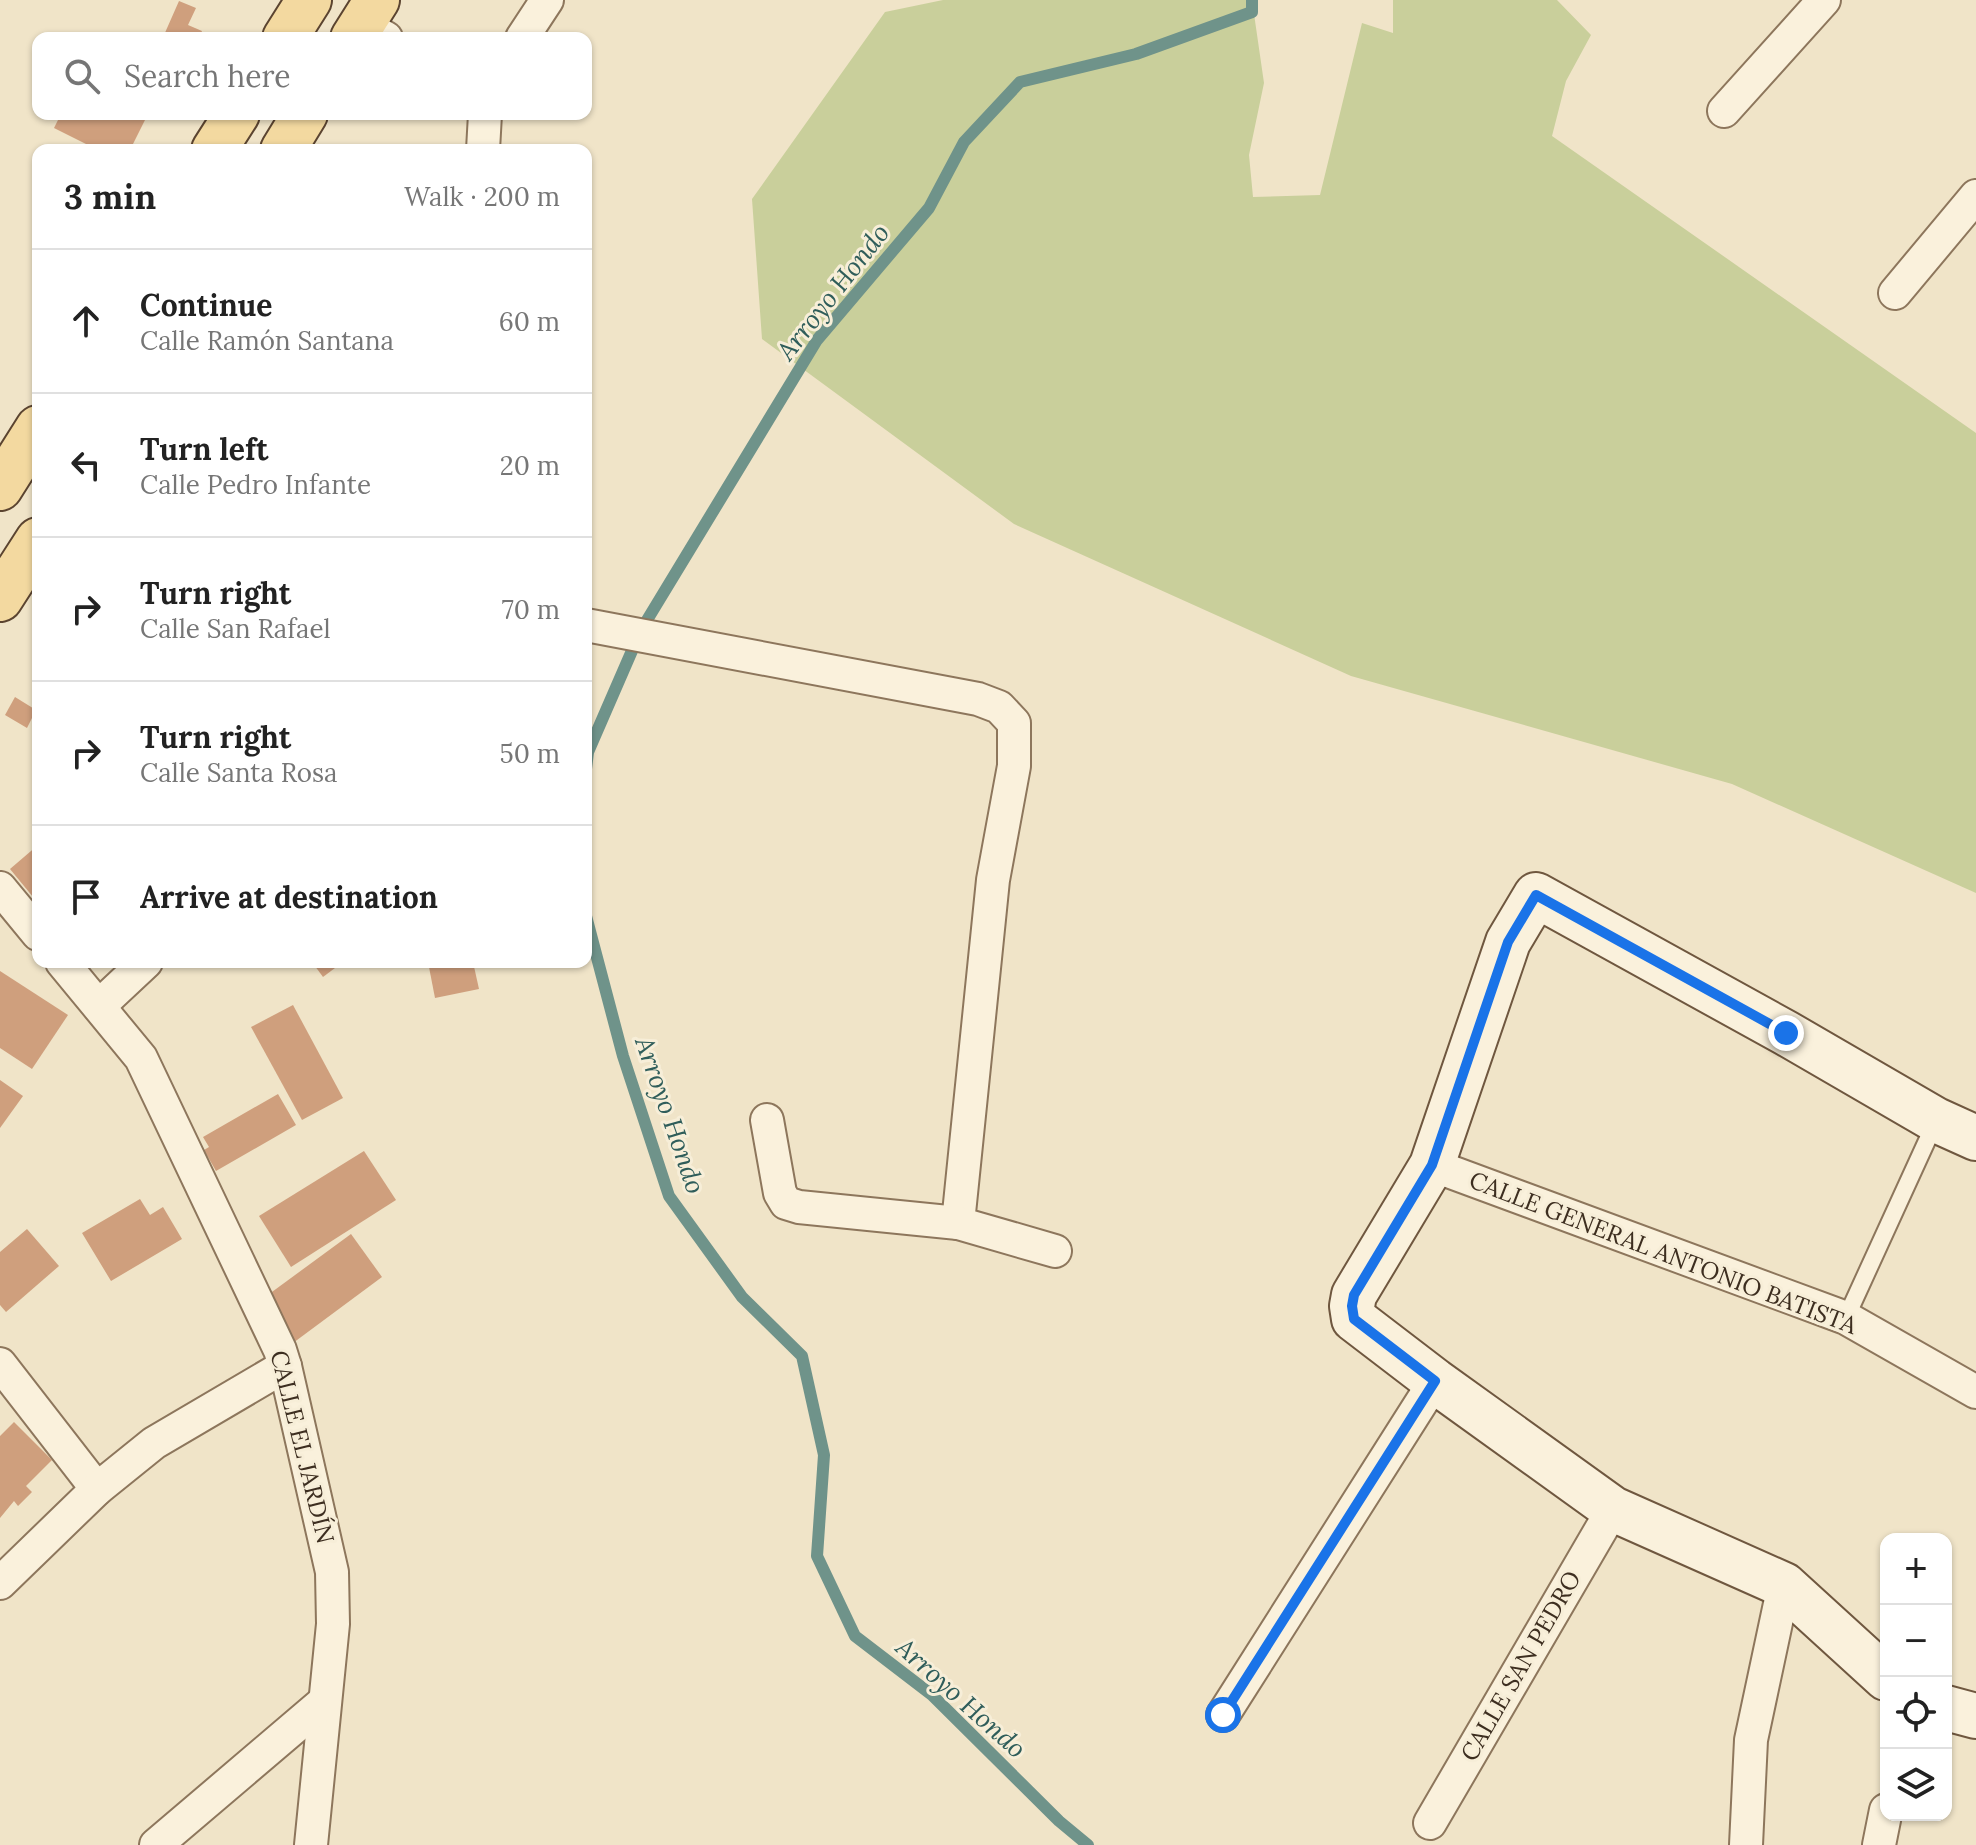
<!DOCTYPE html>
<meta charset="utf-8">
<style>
:root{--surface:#fff;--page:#f6f6f6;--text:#222;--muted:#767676;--line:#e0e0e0}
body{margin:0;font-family:Lora,serif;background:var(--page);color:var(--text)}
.controls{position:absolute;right:24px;bottom:24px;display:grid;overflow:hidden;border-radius:16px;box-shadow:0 2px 6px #0004}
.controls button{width:72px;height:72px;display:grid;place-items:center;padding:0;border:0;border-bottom:2px solid var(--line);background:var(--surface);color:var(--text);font:40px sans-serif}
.stop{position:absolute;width:24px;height:24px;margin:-18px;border:6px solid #1a73e8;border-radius:50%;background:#fff}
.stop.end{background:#1a73e8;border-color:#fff;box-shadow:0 2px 8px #0008}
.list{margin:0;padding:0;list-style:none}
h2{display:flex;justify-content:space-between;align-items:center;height:104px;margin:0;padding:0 32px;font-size:34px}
h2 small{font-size:26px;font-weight:400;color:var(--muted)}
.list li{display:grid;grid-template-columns:52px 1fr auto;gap:24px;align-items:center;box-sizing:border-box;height:144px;padding:0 32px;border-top:2px solid var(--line)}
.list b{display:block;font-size:30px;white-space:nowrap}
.list p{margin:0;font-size:26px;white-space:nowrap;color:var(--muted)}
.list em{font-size:26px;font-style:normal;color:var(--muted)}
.icon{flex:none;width:44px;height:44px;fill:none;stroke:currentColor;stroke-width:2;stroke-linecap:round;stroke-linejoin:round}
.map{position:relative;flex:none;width:1976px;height:1845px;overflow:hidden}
.search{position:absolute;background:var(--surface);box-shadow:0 2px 6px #0004;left:32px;top:32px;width:560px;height:88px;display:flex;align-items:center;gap:20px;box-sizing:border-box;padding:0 28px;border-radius:16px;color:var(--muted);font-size:30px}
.panel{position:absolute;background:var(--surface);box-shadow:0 2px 6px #0004;left:32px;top:144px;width:560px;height:824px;border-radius:16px}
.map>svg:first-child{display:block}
.green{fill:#c9cf9b}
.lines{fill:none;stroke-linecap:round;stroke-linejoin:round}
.stream{stroke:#6f938a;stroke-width:12}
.building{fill:#cf9f7d}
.lane-casing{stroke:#8d765c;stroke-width:20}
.street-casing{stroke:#8d765c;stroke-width:36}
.secondary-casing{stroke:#6f573f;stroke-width:48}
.primary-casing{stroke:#5b4430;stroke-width:48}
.lane{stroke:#faf1dc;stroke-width:16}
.street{stroke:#faf1dc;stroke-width:32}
.secondary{stroke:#faf1dc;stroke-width:44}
.primary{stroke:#f3d9a0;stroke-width:44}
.route{stroke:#1a73e8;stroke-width:10}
.labels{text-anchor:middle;stroke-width:6;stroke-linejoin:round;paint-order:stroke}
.street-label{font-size:24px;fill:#3d2e20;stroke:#f7eed8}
.water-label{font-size:26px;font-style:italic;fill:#2f5d5a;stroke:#f7eed8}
</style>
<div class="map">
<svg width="1976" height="1845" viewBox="0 0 1976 1845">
<rect width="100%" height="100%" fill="#f0e4c8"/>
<path class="green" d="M943,0H1252L1264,83L1249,155L1253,197L1320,195L1362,23L1393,33V0H1557L1591,35L1566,81L1552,136L1976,433V893L1732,784L1351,676L1014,524L762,339L752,199L885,12Z"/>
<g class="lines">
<g class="stream">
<path d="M586,769L588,752L641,630L817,340L929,208L964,142L1020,82L1136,54L1252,12V0"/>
<path d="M586,916L623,1056L669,1196L742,1297L802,1356L824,1455L817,1556L855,1636L932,1695L1059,1821L1088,1845"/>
</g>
</g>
<g class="building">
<path d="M179,1L196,8L188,25L202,31L199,38H171L164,35Z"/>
<path d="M61,114H148L130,150H98L54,128Z"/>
<path d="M15,697L36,710L27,728L5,715Z"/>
<path d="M38,845V903L10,869Z"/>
<path d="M312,962H343L323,977Z"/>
<path d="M428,962H473L479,989L435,998Z"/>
<path d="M0,971L68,1015L32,1069L0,1048Z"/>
<path d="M293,1005L343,1098L302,1120L251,1027Z"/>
<path d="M0,1080L23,1096L0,1128Z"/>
<path d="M278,1094L296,1125L216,1171L204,1150L209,1147L203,1137Z"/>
<path d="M364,1151L396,1200L291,1267L259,1216Z"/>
<path d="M140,1199L150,1215L163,1207L182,1239L111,1281L82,1233Z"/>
<path d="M27,1229L59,1266L6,1312L0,1305V1252Z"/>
<path d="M351,1234L382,1277L293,1343L261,1300Z"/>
<path d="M14,1422L52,1460L26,1486L32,1492L18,1506L14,1501L0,1518V1436Z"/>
</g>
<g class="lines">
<defs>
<path id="lane" d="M1846,1318L1936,1121"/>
<g id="street">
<path d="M361,24L386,38"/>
<path d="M522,38L547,0"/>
<path d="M1724,111L1824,0"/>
<path d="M483,150L485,114"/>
<path d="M1895,293L1976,196"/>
<path d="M586,625L978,699L999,707L1014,723V766L993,880L958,1223L1055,1251"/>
<path d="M0,888L38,934"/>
<path d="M62,962L141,1058L280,1350L285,1366L332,1572L333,1624L311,1845"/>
<path d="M99,1006L146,962"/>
<path d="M767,1120L780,1193L786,1203L799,1207L958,1223"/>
<path d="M1432,1165L1846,1318L1976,1392"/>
<path d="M0,1364L97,1489"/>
<path d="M0,1583L97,1489L154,1443L285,1366"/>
<path d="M1223,1715L1435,1381"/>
<path d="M1430,1823L1613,1509"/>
<path d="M156,1845L324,1702"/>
<path d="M1746,1845L1751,1740L1784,1585"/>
<path d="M1879,1845L1886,1810"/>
</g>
<g id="secondary">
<path d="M1886,1678L1784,1585L1613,1509L1435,1381L1354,1319L1352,1306L1354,1295L1432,1165L1508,942L1536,895L1786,1033L1936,1120L1976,1138"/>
<path d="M1946,1708L1976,1716"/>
</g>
<g id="primary">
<path d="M285,38L309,0"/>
<path d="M353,38L377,0"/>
<path d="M214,150L237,114"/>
<path d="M283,150L305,114"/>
<path d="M0,488L38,428"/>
<path d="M0,599L38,540"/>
</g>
</defs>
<use href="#lane" class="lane-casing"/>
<use href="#street" class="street-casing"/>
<use href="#secondary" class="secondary-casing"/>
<use href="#primary" class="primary-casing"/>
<use href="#lane" class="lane"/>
<use href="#street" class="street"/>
<use href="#secondary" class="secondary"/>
<use href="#primary" class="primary"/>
</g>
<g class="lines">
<path class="route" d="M1223,1715L1435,1381L1354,1319L1352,1306L1354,1295L1432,1165L1508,942L1536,895L1786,1033"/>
</g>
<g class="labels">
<g class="street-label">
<text transform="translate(1663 1253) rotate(21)" y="8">CALLE GENERAL ANTONIO BATISTA</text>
<text transform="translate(302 1447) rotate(76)" y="8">CALLE EL JARDÍN</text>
<text transform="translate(1521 1666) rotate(-60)" y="8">CALLE SAN PEDRO</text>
</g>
<g class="water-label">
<text transform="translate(833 292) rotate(-52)" y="9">Arroyo Hondo</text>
<text transform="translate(670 1115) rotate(71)" y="9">Arroyo Hondo</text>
<text transform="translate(961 1698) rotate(42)" y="9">Arroyo Hondo</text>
</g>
</g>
</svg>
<div class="controls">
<button>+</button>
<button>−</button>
<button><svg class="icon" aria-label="locate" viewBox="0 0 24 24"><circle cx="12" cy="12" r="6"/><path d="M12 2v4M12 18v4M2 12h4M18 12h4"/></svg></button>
<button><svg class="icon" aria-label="layers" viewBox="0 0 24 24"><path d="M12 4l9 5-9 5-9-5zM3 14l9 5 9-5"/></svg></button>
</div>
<div class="stop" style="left:1223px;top:1715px"></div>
<div class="stop end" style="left:1786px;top:1033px"></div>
<div class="search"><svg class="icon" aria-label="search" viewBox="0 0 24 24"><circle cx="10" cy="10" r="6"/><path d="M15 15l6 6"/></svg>Search here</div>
<section class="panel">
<h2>3 min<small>Walk · 200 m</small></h2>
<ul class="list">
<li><svg class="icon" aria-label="ahead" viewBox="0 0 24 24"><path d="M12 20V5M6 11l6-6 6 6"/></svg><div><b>Continue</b><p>Calle Ramón Santana</p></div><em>60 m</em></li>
<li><svg class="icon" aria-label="left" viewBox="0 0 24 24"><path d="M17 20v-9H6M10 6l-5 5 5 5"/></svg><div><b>Turn left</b><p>Calle Pedro Infante</p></div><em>20 m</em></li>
<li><svg class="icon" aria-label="right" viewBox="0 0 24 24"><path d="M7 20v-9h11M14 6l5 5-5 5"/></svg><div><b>Turn right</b><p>Calle San Rafael</p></div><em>70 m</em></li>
<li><svg class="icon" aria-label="right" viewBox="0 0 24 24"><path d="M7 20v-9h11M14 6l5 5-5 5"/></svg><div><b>Turn right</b><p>Calle Santa Rosa</p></div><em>50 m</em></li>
<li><svg class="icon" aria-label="arrive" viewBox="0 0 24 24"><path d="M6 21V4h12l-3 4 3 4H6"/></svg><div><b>Arrive at destination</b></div></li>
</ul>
</section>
</div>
